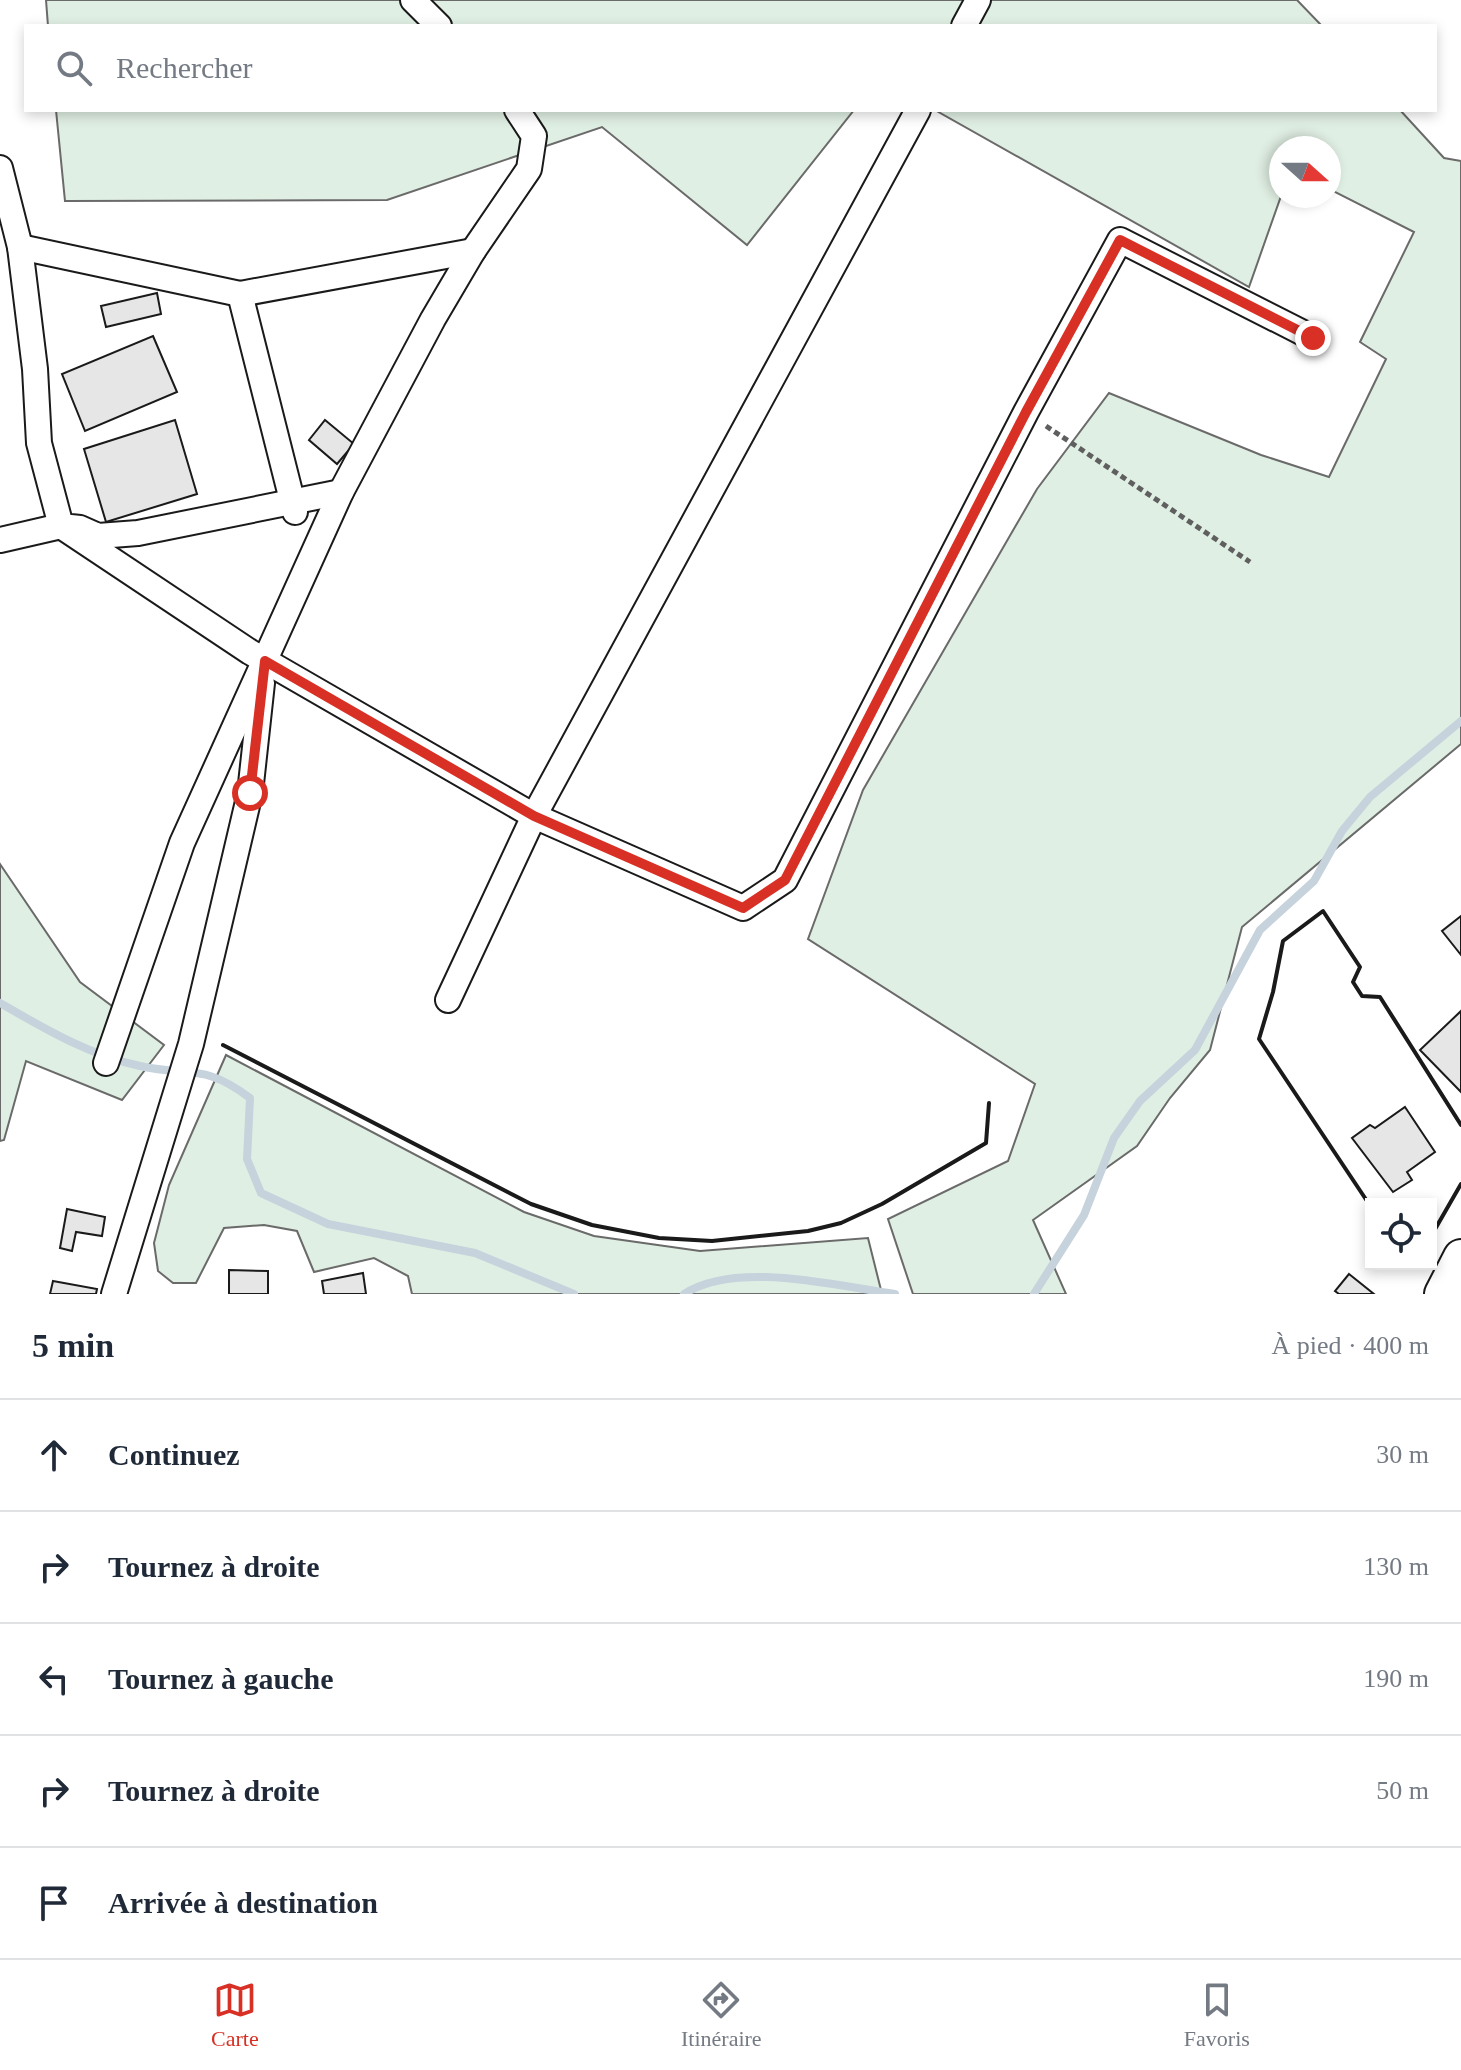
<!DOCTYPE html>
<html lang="fr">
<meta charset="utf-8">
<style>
:root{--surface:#fff;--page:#f6f6f7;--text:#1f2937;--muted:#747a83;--line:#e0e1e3;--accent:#d93025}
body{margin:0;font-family:Georgia,serif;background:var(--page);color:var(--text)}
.controls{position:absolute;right:24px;bottom:24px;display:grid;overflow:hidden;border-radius:0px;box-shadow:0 4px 12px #0003}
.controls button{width:72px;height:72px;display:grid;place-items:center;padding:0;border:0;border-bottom:2px solid var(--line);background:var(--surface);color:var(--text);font:40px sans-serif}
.compass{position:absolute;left:1269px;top:136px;width:72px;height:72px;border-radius:50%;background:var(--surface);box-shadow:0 4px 12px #0003;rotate:111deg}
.stop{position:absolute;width:24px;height:24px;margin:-18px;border:6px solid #d93025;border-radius:50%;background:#fff}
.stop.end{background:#d93025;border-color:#fff;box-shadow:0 2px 8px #0008}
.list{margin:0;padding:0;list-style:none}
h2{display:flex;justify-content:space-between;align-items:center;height:104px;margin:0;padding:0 32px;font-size:34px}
h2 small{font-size:26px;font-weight:400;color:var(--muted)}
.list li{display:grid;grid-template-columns:52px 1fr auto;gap:24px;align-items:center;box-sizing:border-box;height:112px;padding:0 32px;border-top:2px solid var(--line)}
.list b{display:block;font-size:30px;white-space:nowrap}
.list em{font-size:26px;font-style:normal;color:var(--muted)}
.icon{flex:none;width:44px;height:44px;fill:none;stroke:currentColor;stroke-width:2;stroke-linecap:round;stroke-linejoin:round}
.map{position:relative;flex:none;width:1461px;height:1294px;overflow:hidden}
.search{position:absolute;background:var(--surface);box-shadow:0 4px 12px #0003;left:24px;right:24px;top:24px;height:88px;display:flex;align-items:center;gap:20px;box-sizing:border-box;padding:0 28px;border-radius:0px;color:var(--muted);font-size:30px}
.sheet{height:664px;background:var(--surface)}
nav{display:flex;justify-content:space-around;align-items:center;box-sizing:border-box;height:112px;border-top:2px solid var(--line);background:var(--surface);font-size:22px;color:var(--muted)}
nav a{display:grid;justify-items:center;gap:4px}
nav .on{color:var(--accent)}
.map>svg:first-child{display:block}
.green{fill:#e0efe3;stroke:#6a6a6a;stroke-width:2}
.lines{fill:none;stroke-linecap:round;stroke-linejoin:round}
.stream{stroke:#c6d2dc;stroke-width:8}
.building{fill:#e6e6e6;stroke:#1a1a1a;stroke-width:2}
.street-casing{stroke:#1a1a1a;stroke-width:28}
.secondary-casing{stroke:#1a1a1a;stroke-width:38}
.path{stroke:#5f5f5f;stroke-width:5;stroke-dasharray:6 4;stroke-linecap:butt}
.street{stroke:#fff;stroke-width:24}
.secondary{stroke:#fff;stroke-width:34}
.wall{stroke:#1a1a1a;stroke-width:4}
.route{stroke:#d93025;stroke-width:10}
</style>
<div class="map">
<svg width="1461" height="1294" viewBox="0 0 1461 1294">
<rect width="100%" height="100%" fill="#fff"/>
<g class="green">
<path d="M46,0H1297L1322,26H48Z"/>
<path d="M56,110H854L747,245L602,127L387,200L65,201Z"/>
<path d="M935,110H1400L1444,158L1461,161V744L1242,927L1210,1050L1170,1098L1137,1146L1033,1220L1066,1294H913L888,1219L1008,1161L1035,1084L808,939L863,790L1037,489L1109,393L1261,455L1329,477L1386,359L1360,342L1414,232L1329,189V148H1281V196L1249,287Z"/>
<path d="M0,864L80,982L164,1045L122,1100L26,1061L4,1140L0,1141Z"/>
<path d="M226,1055L524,1212L594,1236L700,1251L868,1238L882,1294H412L408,1276L374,1258L314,1272L297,1231L264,1225L224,1228L196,1283H173L158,1271L154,1243L169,1185Z"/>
</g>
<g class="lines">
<g class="stream">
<path d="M0,1003C45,1029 89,1055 140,1066C190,1077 204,1063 250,1098L247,1159L261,1193L328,1224L475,1253L574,1294"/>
<path d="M684,1294C736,1260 836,1286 895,1294"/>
<path d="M1034,1294L1084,1215L1114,1138L1140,1101L1195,1050L1260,930L1314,881L1342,831L1370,797L1461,721"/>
</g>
</g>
<g class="building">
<path d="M157,293L161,314L106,327L101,306Z"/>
<path d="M153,336L177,392L85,431L62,374Z"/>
<path d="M175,420L197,494L106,522L84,449Z"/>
<path d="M325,420L354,444L337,464L309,440Z"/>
<path d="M1461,916V955L1442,931Z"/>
<path d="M1461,1011V1092L1420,1050Z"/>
<path d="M1405,1107L1435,1152L1407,1172L1412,1180L1393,1192L1352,1138L1370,1125L1375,1128Z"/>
<path d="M67,1209L105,1217L102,1236L76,1232L72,1251L60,1248Z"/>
<path d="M229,1270L268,1271V1294H229Z"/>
<path d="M363,1273L366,1294H324L322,1281Z"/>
<path d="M1349,1274L1374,1294H1339L1335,1291Z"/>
<path d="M53,1281L97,1289L96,1294H50Z"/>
</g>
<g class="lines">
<defs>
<g id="street">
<path d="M413,0L439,26"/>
<path d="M964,26L978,0"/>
<path d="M0,168L20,247L35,369L39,443L61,526L80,528L98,536L138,533L341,492"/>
<path d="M20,247L240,294L295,512"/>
<path d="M240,294L473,251"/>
<path d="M0,540L61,526L250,652L534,816L743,908L785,880L1026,412L1120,240L1313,338"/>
<path d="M448,1000L534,816L918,110"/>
<path d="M106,1063L182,843L341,492L433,319L473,251L529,169L534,136L517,110"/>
<path d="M114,1294L191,1044L250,793L262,683"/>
</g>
<path id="secondary" d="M1442,1294L1461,1257"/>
</defs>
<use href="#street" class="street-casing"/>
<use href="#secondary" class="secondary-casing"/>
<path class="path" d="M1046,426L1250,562"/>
<use href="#street" class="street"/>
<use href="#secondary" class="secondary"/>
<g class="wall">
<path d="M223,1045L531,1204L592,1225L659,1238L712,1241L808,1231L841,1223L882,1204L986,1143L989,1103"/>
<path d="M1371,1207L1259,1039L1273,992L1283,941L1323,911L1360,967L1353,982L1362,996L1380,997L1461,1125"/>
<path d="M1434,1231L1461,1184"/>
</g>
</g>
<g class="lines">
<path class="route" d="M250,793L265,661L534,816L743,908L785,880L1026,412L1120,240L1313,338"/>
</g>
</svg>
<div class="controls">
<button><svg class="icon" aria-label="locate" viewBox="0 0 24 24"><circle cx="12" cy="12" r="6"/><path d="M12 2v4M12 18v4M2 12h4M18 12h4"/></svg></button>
</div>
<svg class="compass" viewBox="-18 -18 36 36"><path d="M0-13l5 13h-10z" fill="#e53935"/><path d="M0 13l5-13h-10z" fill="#747a83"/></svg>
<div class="stop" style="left:250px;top:793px"></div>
<div class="stop end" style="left:1313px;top:338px"></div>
<div class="search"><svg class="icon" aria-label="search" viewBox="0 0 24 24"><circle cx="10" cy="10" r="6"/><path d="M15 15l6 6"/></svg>Rechercher</div>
</div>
<section class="sheet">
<h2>5 min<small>À pied · 400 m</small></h2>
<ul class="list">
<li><svg class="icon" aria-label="ahead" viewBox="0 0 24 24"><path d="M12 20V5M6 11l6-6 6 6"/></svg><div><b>Continuez</b></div><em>30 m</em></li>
<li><svg class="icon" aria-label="right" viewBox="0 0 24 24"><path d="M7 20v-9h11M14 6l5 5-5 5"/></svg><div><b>Tournez à droite</b></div><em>130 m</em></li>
<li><svg class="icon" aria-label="left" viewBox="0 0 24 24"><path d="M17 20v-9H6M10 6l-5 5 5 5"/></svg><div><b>Tournez à gauche</b></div><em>190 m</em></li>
<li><svg class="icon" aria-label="right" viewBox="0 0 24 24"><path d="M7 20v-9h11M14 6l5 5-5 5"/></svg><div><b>Tournez à droite</b></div><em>50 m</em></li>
<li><svg class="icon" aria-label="arrive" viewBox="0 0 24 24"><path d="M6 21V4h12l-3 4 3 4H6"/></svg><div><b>Arrivée à destination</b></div></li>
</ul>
</section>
<nav>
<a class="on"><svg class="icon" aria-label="map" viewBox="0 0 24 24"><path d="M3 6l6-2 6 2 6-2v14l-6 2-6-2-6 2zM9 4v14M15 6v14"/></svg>Carte</a>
<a><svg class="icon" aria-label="directions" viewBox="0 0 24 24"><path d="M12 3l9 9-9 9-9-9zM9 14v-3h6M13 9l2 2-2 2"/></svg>Itinéraire</a>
<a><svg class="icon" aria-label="saved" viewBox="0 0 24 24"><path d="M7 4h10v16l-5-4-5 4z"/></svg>Favoris</a>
</nav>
